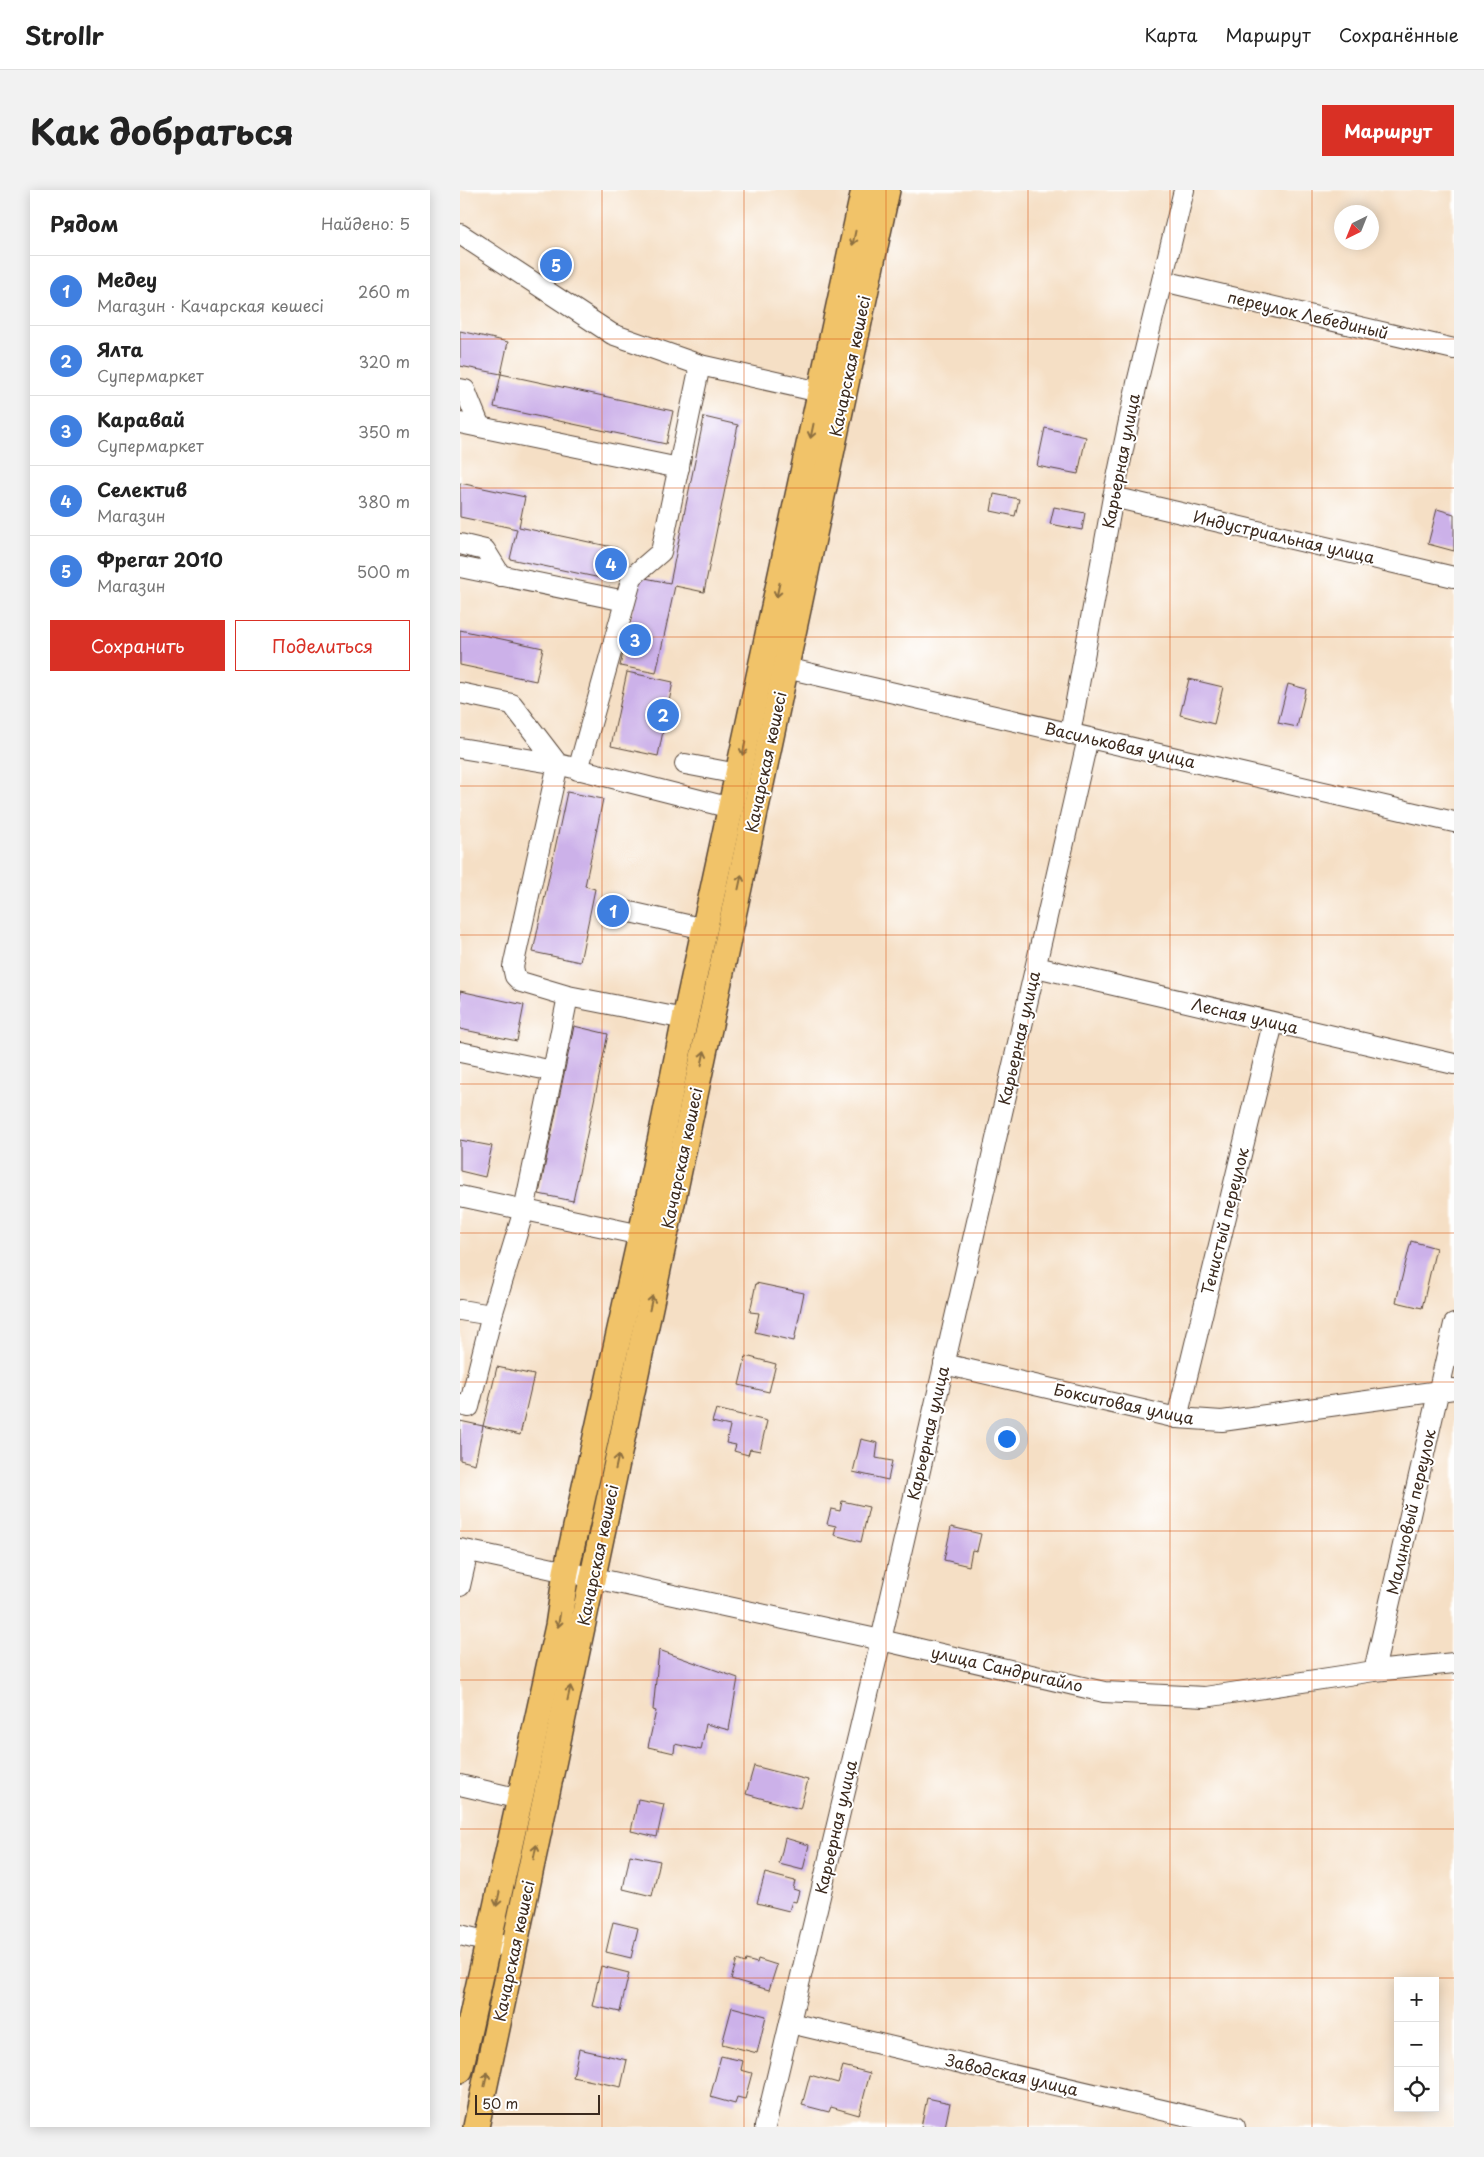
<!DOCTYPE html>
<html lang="ru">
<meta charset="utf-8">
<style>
:root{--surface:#fff;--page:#f2f2f2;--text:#222;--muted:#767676;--line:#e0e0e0;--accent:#d93025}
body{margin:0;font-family:"Playpen Sans",sans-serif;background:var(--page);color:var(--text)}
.controls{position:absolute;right:15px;bottom:15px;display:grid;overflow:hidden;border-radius:0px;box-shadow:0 2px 12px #0003}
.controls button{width:45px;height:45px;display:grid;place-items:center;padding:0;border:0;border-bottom:1px solid var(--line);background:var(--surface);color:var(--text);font:25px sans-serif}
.compass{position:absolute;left:874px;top:15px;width:45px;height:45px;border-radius:50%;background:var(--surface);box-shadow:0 2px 12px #0003;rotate:223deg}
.scale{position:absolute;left:15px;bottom:12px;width:125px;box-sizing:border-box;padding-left:5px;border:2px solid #3b2a1e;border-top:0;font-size:14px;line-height:18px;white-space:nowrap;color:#3b2a1e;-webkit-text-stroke:4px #fff;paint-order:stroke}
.you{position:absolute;left:546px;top:1248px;width:18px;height:18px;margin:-12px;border:4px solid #fff;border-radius:50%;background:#1a73e8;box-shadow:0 0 0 8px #1a73e833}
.badge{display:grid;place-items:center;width:32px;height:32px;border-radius:50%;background:var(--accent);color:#fff;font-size:16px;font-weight:700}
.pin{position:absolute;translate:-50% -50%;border:2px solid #fff;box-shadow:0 1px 5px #0006}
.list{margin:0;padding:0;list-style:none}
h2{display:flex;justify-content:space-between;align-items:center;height:65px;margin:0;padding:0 20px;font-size:21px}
h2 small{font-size:16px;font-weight:400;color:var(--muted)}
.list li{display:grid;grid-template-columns:32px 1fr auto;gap:15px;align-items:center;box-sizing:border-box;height:70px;padding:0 20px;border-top:1px solid var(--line)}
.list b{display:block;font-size:19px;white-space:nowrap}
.list p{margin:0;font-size:16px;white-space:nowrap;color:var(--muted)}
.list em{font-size:16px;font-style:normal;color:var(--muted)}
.actions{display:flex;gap:10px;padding:15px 20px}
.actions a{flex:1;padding:11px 0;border:1px solid var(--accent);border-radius:0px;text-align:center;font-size:18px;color:var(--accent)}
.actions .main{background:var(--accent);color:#fff}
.icon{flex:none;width:28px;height:28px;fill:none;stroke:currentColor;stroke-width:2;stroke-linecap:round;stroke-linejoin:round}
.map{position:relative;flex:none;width:994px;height:1937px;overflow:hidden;border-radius:0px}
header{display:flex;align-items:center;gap:30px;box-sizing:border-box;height:70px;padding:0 25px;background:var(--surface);border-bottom:1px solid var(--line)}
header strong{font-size:24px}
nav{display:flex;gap:28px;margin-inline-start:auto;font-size:18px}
.intro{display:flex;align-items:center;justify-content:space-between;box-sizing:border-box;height:120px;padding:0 30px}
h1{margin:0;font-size:35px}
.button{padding:12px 22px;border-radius:0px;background:var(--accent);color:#fff;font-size:18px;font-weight:700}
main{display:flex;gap:30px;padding:0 30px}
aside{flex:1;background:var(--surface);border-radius:0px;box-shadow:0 2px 12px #0003}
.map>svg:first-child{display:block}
.building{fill:#ccb1e9}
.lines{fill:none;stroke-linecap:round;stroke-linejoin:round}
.minor-casing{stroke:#574537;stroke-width:22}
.major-casing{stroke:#574537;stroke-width:28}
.minor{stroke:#fff;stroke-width:20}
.major{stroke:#f1c369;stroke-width:25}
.oneway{stroke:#8d6f40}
.grid{fill:none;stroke:#d7540e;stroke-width:1;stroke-opacity:0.55}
.labels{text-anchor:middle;stroke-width:4;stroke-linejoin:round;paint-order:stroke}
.street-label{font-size:16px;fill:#3b2a1e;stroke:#fff}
</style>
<header>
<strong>Strollr</strong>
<nav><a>Карта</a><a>Маршрут</a><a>Сохранённые</a></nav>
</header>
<div class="intro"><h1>Как добраться</h1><a class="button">Маршрут</a></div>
<main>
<aside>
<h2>Рядом<small>Найдено: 5</small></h2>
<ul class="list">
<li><span class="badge" style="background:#3f7fe0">1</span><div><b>Медеу</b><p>Магазин · Качарская көшесі</p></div><em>260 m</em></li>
<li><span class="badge" style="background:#3f7fe0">2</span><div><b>Ялта</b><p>Супермаркет</p></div><em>320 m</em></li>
<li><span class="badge" style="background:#3f7fe0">3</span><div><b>Каравай</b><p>Супермаркет</p></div><em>350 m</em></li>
<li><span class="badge" style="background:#3f7fe0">4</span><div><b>Селектив</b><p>Магазин</p></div><em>380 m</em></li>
<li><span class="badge" style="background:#3f7fe0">5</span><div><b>Фрегат 2010</b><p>Магазин</p></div><em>500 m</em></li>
</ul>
<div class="actions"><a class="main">Сохранить</a><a>Поделиться</a></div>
</aside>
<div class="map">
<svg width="994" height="1937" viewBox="0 0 994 1937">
<rect width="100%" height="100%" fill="#fff"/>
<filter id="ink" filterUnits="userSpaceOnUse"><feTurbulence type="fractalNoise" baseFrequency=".02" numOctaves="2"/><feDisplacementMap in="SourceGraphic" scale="10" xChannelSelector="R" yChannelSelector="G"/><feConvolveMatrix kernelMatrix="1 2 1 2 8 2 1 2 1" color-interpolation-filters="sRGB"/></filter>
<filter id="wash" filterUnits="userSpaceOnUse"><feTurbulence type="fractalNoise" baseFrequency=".0096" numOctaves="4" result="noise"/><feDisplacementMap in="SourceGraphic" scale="20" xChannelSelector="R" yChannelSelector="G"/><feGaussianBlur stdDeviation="1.12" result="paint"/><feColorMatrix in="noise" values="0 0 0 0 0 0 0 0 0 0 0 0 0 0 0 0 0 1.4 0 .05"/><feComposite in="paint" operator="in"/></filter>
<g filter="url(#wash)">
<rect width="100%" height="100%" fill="#f5dfc5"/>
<g id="blocks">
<g class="building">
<path d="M84,66L109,71L107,84L82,79Z"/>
<path d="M0,141L48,152L41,184L213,221L206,254L34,217L41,184L0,176Z"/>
<path d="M244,227L278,235L244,402L215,396L196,483L160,476L180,387L210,393Z"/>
<path d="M585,238L626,247L618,284L577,276Z"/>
<path d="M0,293L65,307L59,337L157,358L150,390L50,369L57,339L0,327Z"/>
<path d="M534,304L559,309L555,326L531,321Z"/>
<path d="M594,317L625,323L622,340L590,334Z"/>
<path d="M977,319L994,324V361L968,354Z"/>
<path d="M0,440L83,458L76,491L0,475Z"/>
<path d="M167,482L213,492L198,566L151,556Z"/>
<path d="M729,489L763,497L754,534L720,525Z"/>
<path d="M828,494L846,499L837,537L818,533Z"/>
<path d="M107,602L143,609L125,696L135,699L120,772L73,762Z"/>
<path d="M0,801L64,815L57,851L0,839Z"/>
<path d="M114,836L148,844L113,1011L79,1004Z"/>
<path d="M0,950L32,956L25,987L0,981Z"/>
<path d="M951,1051L976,1058L962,1118L936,1112Z"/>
<path d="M296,1093L344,1103L334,1151L295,1142L299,1123L290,1122Z"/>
<path d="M286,1166L316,1174L309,1202L279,1195Z"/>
<path d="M37,1177L74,1185L60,1245L23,1236Z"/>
<path d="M256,1219L307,1231L300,1261L290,1259L288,1265L274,1261L276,1255L266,1253L270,1236L252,1232Z"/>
<path d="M0,1231L23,1236L15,1274L0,1270Z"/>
<path d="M401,1249L418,1253L416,1268L432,1271L428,1290L393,1282Z"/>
<path d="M382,1311L409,1317L401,1352L374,1345L376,1336L367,1334L371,1319L380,1321Z"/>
<path d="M491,1337L521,1344L517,1361L512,1360L509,1376L484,1370Z"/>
<path d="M199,1460L278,1488L269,1540L246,1534L241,1560L215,1554L214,1563L188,1557L196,1521L193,1520Z"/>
<path d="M294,1576L348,1590L340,1619L286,1604Z"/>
<path d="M178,1609L204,1614L197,1647L171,1641Z"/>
<path d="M325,1648L349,1655L343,1680L319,1674Z"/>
<path d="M170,1665L200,1671L192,1706L163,1699Z"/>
<path d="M305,1683L335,1691L333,1699L339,1701L336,1712L332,1711L329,1721L297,1713Z"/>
<path d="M153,1732L178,1738L171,1768L146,1762Z"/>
<path d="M298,1769L317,1775L309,1800L271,1789L277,1770L285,1773L286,1770L297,1773Z"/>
<path d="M141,1776L169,1783L160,1822L132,1816Z"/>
<path d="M272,1817L306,1826L297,1863L262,1854Z"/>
<path d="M119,1859L167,1870L161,1897L113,1887Z"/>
<path d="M261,1866L283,1871L281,1880L292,1883L285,1909L277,1907L275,1914L250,1907Z"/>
<path d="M383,1876L410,1883L399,1925L371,1917L369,1922L342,1915L350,1885L378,1893Z"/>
<path d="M467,1908L490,1913L485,1937H461Z"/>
</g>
</g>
</g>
<g filter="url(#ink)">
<use href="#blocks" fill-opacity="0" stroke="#574537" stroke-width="1"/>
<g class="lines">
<defs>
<g id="minor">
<path d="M0,44L152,144L240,175"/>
<path d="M703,91L994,159"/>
<path d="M0,199L5,200L20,237"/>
<path d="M0,233L219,278"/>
<path d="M653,307L994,387"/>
<path d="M0,354L25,360L41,386"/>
<path d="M0,377L165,411"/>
<path d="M326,478L994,632"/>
<path d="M0,503L52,514L98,574L271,618"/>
<path d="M610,544L653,307L677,193L724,0"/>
<path d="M0,558L98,574L53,777L55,786L61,792L108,806L225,829"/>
<path d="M225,574L278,584"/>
<path d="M118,580L172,387L201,362L240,175L360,202"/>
<path d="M161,720L245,739"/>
<path d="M576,777L994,874"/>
<path d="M0,862L93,881L108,806"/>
<path d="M0,1006L181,1045"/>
<path d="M0,1120L32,1125"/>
<path d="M484,1174L717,1228L762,1231L994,1199"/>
<path d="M0,1215L9,1217L32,1125L64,1020L93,881"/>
<path d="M717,1228L813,833"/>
<path d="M0,1359L421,1450L644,1502L745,1507L914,1481L994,1473"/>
<path d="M0,1396L8,1361"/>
<path d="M914,1481L994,1134"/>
<path d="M0,1595L60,1609"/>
<path d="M0,1745L42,1755"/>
<path d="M330,1833L775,1937"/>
<path d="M305,1937L421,1450L628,548"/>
</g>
<g id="major">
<path d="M0,1880L98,1436L106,1382L181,1045L225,829L404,0"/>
<path d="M16,1937L427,0"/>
</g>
</defs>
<use href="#minor" class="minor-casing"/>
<use href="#major" class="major-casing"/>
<use href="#minor" class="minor"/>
<use href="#major" class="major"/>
</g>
<defs><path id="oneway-shaft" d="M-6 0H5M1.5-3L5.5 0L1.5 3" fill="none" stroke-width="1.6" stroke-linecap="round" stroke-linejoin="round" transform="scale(1.25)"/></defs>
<g class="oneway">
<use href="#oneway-shaft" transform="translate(394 48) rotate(102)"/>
<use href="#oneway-shaft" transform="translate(352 241) rotate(102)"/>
<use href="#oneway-shaft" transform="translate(318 400) rotate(102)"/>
<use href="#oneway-shaft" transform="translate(284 558) rotate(102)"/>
<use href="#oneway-shaft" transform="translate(280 692) rotate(-78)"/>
<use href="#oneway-shaft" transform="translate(243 868) rotate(-78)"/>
<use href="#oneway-shaft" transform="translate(191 1113) rotate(-78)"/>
<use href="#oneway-shaft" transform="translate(157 1272) rotate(-78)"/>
<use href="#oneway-shaft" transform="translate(99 1430) rotate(99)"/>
<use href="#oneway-shaft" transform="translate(109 1503) rotate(-78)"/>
<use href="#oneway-shaft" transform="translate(75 1662) rotate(-78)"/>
<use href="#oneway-shaft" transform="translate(38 1709) rotate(102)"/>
<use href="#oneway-shaft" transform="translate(26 1889) rotate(-78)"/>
</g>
</g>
<path class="grid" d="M142,0V1937M284,0V1937M426,0V1937M568,0V1937M710,0V1937M852,0V1937M0,149H994M0,298H994M0,447H994M0,596H994M0,745H994M0,894H994M0,1043H994M0,1192H994M0,1341H994M0,1490H994M0,1639H994M0,1788H994"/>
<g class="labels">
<g class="street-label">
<text transform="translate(848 125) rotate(13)" y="6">переулок Лебединый</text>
<text transform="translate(390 176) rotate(-78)" y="6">Качарская көшесі</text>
<text transform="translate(661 271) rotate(-79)" y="6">Карьерная улица</text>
<text transform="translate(824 347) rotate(13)" y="6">Индустриальная улица</text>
<text transform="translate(660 555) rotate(13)" y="6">Васильковая улица</text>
<text transform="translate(306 572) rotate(-78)" y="6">Качарская көшесі</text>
<text transform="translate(785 826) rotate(13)" y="6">Лесная улица</text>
<text transform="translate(559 848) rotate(-77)" y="6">Карьерная улица</text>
<text transform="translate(222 968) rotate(-78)" y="6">Качарская көшесі</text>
<text transform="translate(765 1031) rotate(-76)" y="6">Тенистый переулок</text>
<text transform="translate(664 1214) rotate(12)" y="6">Бокситовая улица</text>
<text transform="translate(468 1243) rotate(-77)" y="6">Карьерная улица</text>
<text transform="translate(951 1322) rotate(-77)" y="6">Малиновый переулок</text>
<text transform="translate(138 1365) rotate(-78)" y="6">Качарская көшесі</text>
<text transform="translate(547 1479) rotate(13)" y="6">улица Сандригайло</text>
<text transform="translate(376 1637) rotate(-77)" y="6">Карьерная улица</text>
<text transform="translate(54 1761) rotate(-78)" y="6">Качарская көшесі</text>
<text transform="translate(552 1885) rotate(13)" y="6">Заводская улица</text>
</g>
</g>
</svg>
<div class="controls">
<button>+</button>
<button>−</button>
<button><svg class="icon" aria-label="locate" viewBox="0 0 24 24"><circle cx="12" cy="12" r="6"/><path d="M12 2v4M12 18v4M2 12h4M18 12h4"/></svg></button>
</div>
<svg class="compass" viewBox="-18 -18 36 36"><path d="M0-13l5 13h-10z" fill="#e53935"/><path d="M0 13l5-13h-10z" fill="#767676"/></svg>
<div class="scale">50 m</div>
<div class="you"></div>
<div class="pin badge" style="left:153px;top:721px;background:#3f7fe0">1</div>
<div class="pin badge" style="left:203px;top:525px;background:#3f7fe0">2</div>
<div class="pin badge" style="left:175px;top:450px;background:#3f7fe0">3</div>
<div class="pin badge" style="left:151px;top:374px;background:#3f7fe0">4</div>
<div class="pin badge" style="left:96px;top:75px;background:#3f7fe0">5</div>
</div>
</main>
